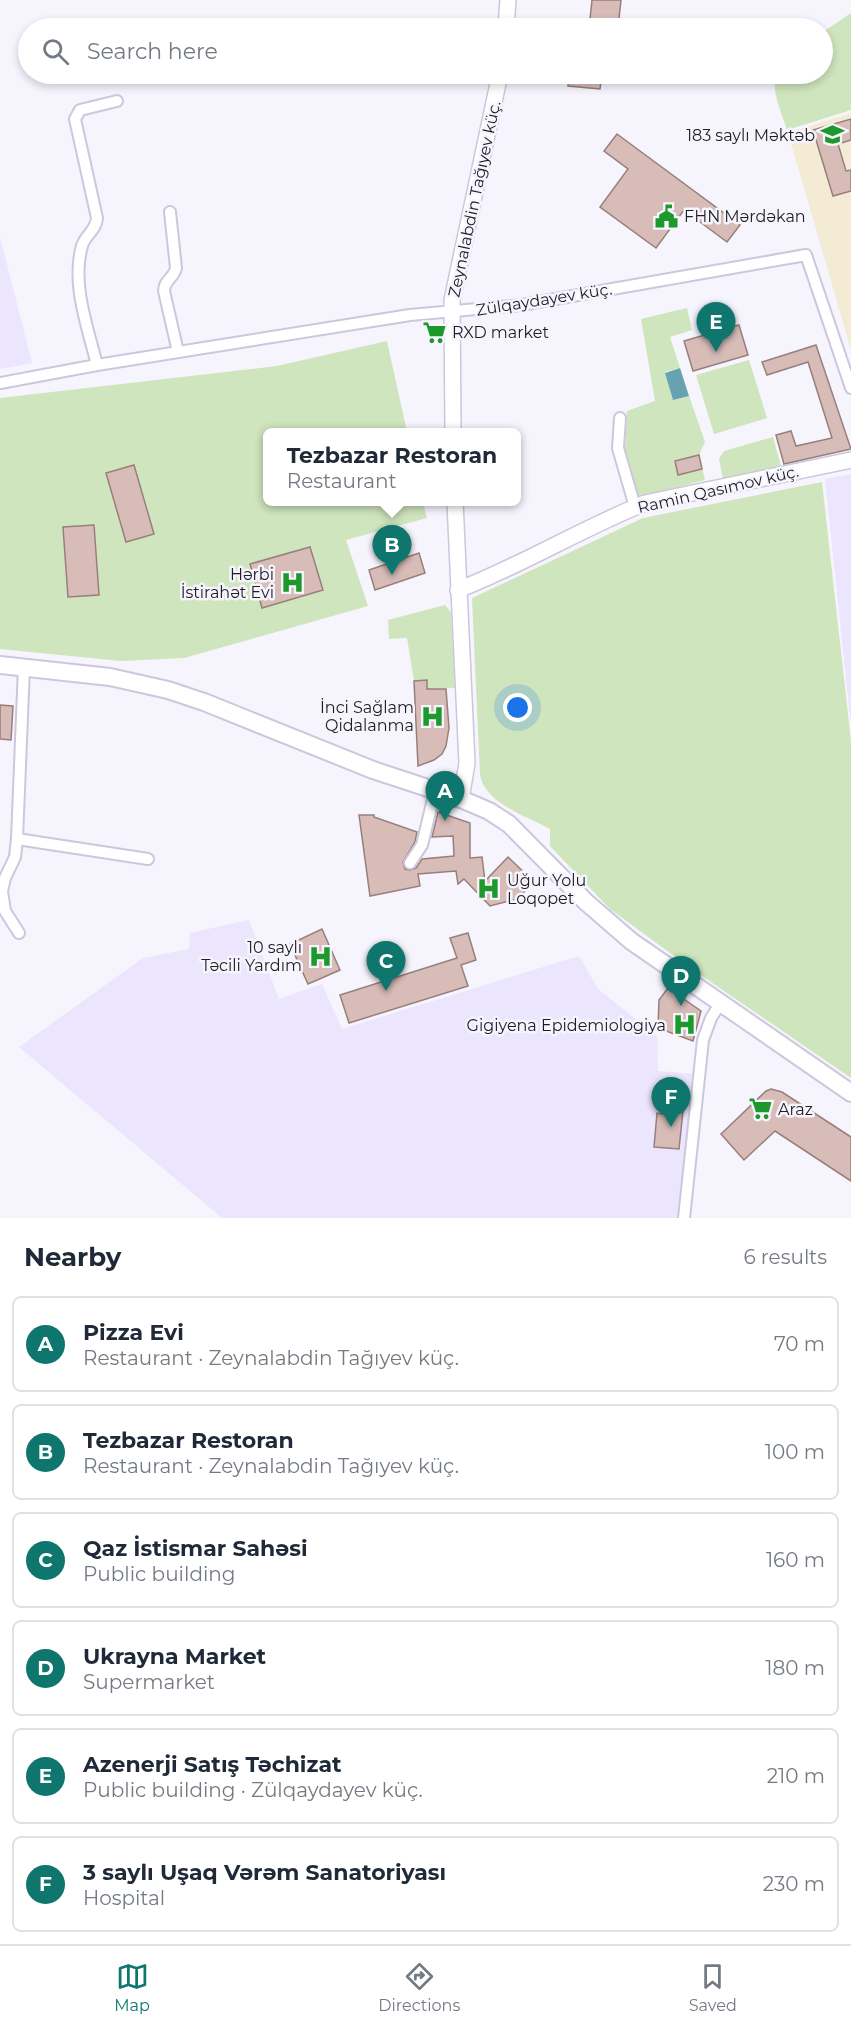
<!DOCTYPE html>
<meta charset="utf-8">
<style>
:root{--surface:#fff;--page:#f2f2f3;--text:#1f2937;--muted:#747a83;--line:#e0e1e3;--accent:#0f766e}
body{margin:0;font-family:Montserrat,sans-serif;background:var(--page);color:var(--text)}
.you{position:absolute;left:518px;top:708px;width:21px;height:21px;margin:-15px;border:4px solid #fff;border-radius:50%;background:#1a73e8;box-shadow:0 0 0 9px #1a73e833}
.badge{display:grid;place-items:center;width:39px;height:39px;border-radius:50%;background:var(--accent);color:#fff;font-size:20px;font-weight:700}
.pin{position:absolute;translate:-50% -50px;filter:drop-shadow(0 2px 3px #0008)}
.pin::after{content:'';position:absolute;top:32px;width:21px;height:18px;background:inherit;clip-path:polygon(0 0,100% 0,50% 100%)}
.popup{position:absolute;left:263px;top:428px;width:258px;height:78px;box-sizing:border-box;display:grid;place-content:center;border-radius:9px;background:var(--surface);filter:drop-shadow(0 2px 4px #0005);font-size:20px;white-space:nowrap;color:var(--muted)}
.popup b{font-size:22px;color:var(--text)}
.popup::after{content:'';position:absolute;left:50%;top:100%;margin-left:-12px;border:12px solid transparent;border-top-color:var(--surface)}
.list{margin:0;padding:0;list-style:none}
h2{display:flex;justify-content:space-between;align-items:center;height:78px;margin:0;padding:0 24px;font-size:26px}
h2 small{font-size:20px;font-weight:400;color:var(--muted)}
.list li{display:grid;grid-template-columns:39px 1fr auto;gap:18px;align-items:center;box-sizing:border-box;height:96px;margin:0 12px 12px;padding:0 12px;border:2px solid var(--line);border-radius:9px}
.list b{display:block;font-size:22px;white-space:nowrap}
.list p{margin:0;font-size:20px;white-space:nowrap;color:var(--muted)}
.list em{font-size:20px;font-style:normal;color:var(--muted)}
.icon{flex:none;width:33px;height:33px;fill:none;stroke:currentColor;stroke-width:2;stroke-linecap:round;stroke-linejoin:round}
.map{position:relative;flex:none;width:851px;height:1218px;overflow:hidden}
.search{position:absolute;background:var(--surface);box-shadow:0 3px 9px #0003;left:18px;right:18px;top:18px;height:66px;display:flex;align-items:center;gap:15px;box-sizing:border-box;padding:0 21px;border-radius:33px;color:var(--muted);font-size:22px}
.sheet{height:726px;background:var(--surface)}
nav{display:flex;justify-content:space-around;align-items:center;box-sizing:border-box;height:84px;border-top:2px solid var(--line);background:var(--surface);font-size:16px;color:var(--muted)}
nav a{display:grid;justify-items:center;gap:3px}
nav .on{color:var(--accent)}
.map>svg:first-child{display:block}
.built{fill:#ebe5fd}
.education{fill:#f4ebd5}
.green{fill:#cfe5bd}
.water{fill:#66a2b2}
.building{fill:#d7bcb8;stroke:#997f7c;stroke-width:1.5}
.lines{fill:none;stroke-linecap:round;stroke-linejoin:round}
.street-casing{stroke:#cdc7dd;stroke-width:14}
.secondary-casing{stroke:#cdc7dd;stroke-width:18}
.primary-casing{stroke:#cdc7dd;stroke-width:20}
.street{stroke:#fff;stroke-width:10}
.secondary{stroke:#fff;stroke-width:15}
.primary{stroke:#fff;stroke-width:16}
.labels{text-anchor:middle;stroke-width:5;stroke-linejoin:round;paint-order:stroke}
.poi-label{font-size:16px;fill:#1e1c24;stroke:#f6f4fd;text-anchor:end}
.street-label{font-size:16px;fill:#1e1c24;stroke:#f6f4fd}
</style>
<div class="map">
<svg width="851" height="1218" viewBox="0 0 851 1218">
<rect width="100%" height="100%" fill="#f6f4fd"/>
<g class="built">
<path d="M0,237L32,363L0,369Z"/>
<path d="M851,474V726L825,479Z"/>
<path d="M249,920L279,999L322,984L342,1029L579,956L598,989L657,1036L658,1071L695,1074L677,1218H222L19,1047L143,958L189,949L190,933Z"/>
</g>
<path class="education" d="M851,113V350L788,133Z"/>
<g class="green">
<path d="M851,13V110L787,130C782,113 771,92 776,74H822L823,32Z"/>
<path d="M687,308L692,330L670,337L680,368L665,372L673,400L689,396L705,442L699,455L705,480L639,497L625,451L627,411L655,401L641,319Z"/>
<path d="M387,341L407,432H268V502H423L427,518L346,540L368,606L184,658L121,661L0,649V398L277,366Z"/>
<path d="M749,360L767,418L714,434L696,375Z"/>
<path d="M773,437L781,466L723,479L719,459L724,451Z"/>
<path d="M822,482L851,741V1078L692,969L610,909L550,846V829C526,816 484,803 480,774L472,598L643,518Z"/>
<path d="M445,605L451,612L455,688L427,689V680L414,681L407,638L389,639L388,620Z"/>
</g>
<path class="water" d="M680,368L689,396L673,400L665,373Z"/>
<g class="building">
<path d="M592,0H621L618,28H589Z"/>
<path d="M569,74H602L600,89L568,86Z"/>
<path d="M851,119V140L838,144L846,171L851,170V191L833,196L813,130Z"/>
<path d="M617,134L740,225L727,242L684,210L656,248L600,207L628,169L604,151Z"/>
<path d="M739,325L748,355L693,371L684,341Z"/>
<path d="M816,345L851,449L784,464L776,435L791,431L796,446L832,438L808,362L767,375L762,362Z"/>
<path d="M699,455L702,469L678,475L675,461Z"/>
<path d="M134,465L154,534L126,542L106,473Z"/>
<path d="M94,525L99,595L68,597L63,527Z"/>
<path d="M310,547L323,590L262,608L250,564Z"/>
<path d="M419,553L425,573L375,590L369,570Z"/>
<path d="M427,680V689H446L449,728L446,746L442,754L434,760L418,766L414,681Z"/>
<path d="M0,705L13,706L11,740L0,739Z"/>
<path d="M438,812L470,823V858L482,857L485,881L508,857L534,882L517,899L490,906L464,879L458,884L456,871L418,874L420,886L370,896L359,815H374V817L417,832L415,842L403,862L405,869L410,870L416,868L422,859L454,856L453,836L432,837Z"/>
<path d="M322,929L340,970L308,984L290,944Z"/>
<path d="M468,933L476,960L461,965L468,986L349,1023L340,995L457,958L450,938Z"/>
<path d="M668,988L701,1011L693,1041L658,1028L659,1000Z"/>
<path d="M771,1089L782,1092L851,1137V1181L775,1131L744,1160L721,1134L766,1091Z"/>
<path d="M670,1100L684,1101L679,1149L654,1147L657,1113L669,1115Z"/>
</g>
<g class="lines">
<defs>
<g id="street">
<path d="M170,212L176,268C174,278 164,280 164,291L178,352"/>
<path d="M97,365C88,328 71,284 82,246C85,235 96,231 97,218L75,119L80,110L117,101"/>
<path d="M0,383L97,365L410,315L521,305L806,255L851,388"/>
<path d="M620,418L618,448L635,507"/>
<path d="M17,839L148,859"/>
<path d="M410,863L422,845L435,791"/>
<path d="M19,933L5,911L2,891L5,878L15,857L17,839L24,667"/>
<path d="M684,1218L703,1040L711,1018L720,1004"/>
</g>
<g id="secondary">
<path d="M506,28L508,0"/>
<path d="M453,432L452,300L500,74"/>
<path d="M455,502L467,763L461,799"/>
<path d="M458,590C522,565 581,529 645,503L851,460"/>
</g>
<path id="primary" d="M0,665L110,677L168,690L204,702L373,770L461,799L489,811L509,824L586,902L631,941L851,1093"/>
</defs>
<use href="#street" class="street-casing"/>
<use href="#secondary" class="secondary-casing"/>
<use href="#primary" class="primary-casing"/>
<use href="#street" class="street"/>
<use href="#secondary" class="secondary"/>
<use href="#primary" class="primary"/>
</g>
<defs>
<symbol id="school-bare" viewBox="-9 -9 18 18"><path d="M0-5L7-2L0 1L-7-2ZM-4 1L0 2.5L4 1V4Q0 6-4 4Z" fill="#1d982b" stroke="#f6f4fd" stroke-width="2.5" paint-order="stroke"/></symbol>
<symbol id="civic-bare" viewBox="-9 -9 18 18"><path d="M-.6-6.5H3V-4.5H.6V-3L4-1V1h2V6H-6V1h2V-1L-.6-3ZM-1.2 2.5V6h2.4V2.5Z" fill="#1d982b" stroke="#f6f4fd" stroke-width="2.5" paint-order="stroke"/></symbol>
<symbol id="supermarket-bare" viewBox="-9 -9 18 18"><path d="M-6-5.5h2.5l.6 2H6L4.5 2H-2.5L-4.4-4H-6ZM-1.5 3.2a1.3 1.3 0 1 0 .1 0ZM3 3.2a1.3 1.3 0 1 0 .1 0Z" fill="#1d982b" stroke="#f6f4fd" stroke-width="2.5" paint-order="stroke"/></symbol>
<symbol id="hospital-bare" viewBox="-9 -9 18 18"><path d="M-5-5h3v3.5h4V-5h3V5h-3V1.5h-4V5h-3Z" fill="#1d982b" stroke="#f6f4fd" stroke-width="2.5" paint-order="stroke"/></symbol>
</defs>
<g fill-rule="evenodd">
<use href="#school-bare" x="816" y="118" width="33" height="33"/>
<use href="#civic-bare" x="650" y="200" width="33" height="33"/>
<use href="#supermarket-bare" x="418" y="316" width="33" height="33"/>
<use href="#hospital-bare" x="276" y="566" width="33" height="33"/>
<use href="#hospital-bare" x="416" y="700" width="33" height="33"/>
<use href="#hospital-bare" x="472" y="872" width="33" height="33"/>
<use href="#hospital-bare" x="304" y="940" width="33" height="33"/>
<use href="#hospital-bare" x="668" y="1008" width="33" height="33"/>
<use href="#supermarket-bare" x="744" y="1092" width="33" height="33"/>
</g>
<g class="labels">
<g class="poi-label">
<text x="815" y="141">183 saylı Məktəb</text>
<text x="684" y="222" text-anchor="start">FHN Mərdəkan</text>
<text x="452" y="338" text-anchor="start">RXD market</text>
<text x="274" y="580">Hərbi<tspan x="274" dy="18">İstirahət Evi</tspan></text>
<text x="414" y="713">İnci Sağlam<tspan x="414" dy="18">Qidalanma</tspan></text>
<text x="507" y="886" text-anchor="start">Uğur Yolu<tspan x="507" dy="18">Loqopet</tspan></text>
<text x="302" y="953">10 saylı<tspan x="302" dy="18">Təcili Yardım</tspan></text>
<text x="666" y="1031">Gigiyena Epidemiologiya</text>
<text x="778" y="1115" text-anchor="start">Araz</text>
</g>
<g class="street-label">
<text transform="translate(474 199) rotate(-78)" y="6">Zeynalabdin Tağıyev küç.</text>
<text transform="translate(544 299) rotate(-9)" y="6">Zülqaydayev küç.</text>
<text transform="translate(718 489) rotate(-13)" y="6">Ramin Qasımov küç.</text>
</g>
</g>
</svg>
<div class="you"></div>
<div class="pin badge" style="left:445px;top:821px">A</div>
<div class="pin badge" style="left:392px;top:575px">B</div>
<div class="popup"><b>Tezbazar Restoran</b>Restaurant</div>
<div class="pin badge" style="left:386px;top:991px">C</div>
<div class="pin badge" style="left:681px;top:1006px">D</div>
<div class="pin badge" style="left:716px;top:352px">E</div>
<div class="pin badge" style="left:671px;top:1127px">F</div>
<div class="search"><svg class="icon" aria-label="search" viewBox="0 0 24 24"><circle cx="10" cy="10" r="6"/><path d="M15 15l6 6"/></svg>Search here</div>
</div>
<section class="sheet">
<h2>Nearby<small>6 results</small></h2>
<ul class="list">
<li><span class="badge">A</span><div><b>Pizza Evi</b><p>Restaurant · Zeynalabdin Tağıyev küç.</p></div><em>70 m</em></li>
<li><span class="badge">B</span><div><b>Tezbazar Restoran</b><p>Restaurant · Zeynalabdin Tağıyev küç.</p></div><em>100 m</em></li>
<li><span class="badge">C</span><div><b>Qaz İstismar Sahəsi</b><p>Public building</p></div><em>160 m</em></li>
<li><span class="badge">D</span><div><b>Ukrayna Market</b><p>Supermarket</p></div><em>180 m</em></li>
<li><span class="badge">E</span><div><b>Azenerji Satış Təchizat</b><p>Public building · Zülqaydayev küç.</p></div><em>210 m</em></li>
<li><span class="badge">F</span><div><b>3 saylı Uşaq Vərəm Sanatoriyası</b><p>Hospital</p></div><em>230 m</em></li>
</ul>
</section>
<nav>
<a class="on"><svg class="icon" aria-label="map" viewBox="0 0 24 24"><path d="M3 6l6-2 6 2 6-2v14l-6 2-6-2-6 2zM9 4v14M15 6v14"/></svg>Map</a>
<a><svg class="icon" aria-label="directions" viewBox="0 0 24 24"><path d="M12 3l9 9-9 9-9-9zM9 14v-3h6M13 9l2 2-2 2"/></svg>Directions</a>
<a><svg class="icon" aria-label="saved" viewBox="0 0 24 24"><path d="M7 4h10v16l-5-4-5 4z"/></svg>Saved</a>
</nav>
